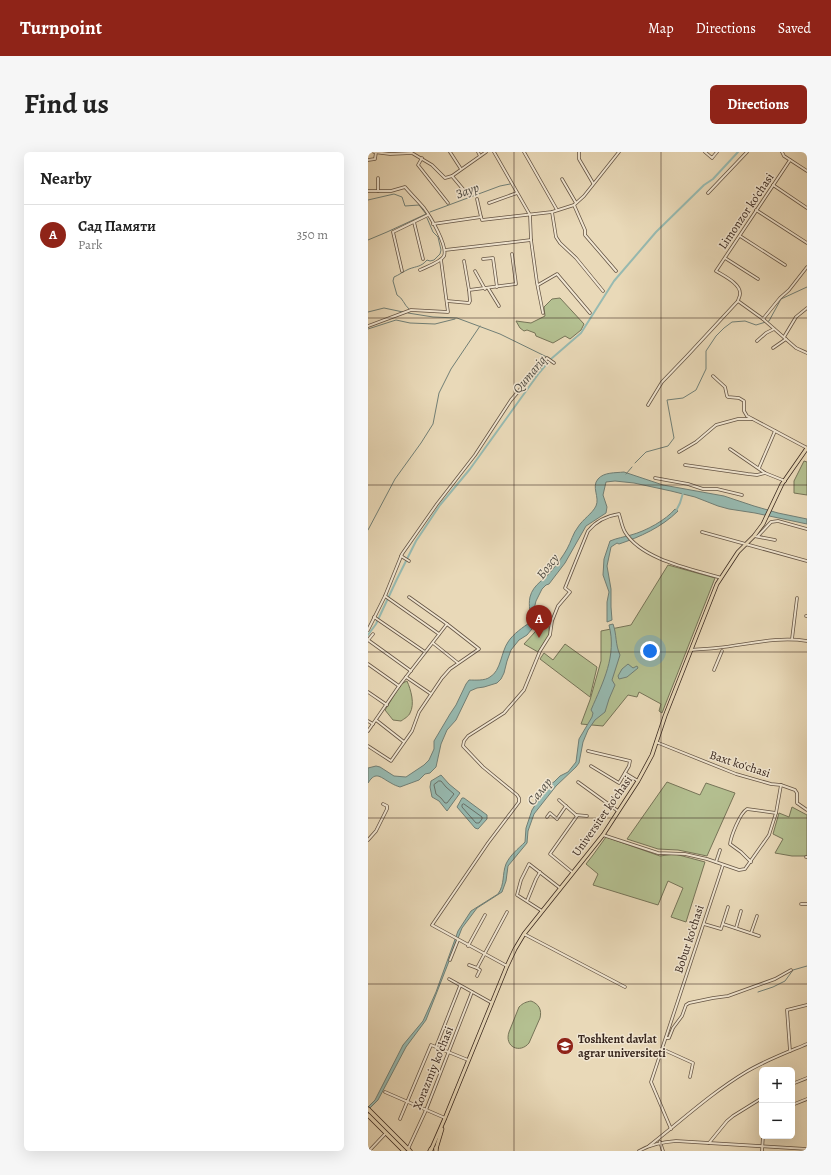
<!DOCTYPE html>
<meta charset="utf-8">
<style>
:root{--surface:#fff;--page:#f6f6f6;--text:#222;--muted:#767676;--line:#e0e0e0;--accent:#8f2418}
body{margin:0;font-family:Alegreya,serif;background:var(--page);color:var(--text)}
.controls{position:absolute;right:12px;bottom:12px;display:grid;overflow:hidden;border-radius:6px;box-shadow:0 4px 16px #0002}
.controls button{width:36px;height:36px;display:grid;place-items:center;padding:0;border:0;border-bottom:1px solid var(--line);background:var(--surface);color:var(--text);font:20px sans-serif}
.you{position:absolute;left:282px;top:499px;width:14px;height:14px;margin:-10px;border:3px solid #fff;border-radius:50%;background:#1a73e8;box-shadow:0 0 0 6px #1a73e833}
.badge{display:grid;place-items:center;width:26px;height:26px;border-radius:50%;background:var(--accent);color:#fff;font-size:13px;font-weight:700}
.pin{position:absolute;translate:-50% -33px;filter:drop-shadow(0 1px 2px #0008)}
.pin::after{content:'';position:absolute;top:21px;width:14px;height:12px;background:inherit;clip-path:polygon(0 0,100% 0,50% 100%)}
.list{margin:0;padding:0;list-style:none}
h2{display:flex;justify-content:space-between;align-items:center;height:52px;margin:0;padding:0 16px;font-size:17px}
h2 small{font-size:13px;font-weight:400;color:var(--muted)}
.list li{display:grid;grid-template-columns:26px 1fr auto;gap:12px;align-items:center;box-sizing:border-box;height:60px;padding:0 16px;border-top:1px solid var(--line)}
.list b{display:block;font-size:15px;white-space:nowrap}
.list p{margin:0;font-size:13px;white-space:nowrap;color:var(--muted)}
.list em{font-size:13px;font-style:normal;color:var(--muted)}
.map{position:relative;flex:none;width:439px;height:999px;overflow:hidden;border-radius:6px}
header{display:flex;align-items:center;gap:24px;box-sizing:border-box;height:56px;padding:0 20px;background:var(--accent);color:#fff}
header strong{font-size:19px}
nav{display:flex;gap:22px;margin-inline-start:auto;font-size:14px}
.intro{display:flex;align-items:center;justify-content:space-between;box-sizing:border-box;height:96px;padding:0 24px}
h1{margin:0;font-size:28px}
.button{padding:10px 18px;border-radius:6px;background:var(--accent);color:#fff;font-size:14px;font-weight:700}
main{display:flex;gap:24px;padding:0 24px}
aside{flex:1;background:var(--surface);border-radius:6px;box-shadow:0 4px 16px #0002}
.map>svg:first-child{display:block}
.green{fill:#b4c091;stroke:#767458}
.water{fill:#97bab1;stroke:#717f76}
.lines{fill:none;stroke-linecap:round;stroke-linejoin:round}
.shore{stroke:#687068;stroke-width:1}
.stream{stroke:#717f76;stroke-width:1}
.canal{stroke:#97bab1;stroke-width:2}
.minor-casing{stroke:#645444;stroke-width:3.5}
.major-casing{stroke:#38271e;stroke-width:4.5}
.highway-casing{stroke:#38271e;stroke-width:5}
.minor{stroke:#f1e6d1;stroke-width:2}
.major{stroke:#e9d9b8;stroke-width:3}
.highway{stroke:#e9d9b8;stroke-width:3.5}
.grid{fill:none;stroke:#38271e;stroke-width:1;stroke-opacity:0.55}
.labels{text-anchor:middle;stroke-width:3;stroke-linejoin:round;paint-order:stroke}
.street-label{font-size:12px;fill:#38271e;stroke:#f1e6d1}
.poi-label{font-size:12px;font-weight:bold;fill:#38271e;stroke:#f1e6d1;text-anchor:start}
.water-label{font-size:13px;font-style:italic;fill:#504c43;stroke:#f1e6d1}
</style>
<header>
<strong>Turnpoint</strong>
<nav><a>Map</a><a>Directions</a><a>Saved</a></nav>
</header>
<div class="intro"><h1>Find us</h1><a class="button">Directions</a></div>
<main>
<aside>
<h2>Nearby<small></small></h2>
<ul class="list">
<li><span class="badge">A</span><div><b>Сад Памяти</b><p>Park</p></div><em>350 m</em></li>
</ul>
</aside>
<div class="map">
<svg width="439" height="999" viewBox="0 0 439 999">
<rect width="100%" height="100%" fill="#e9d9b8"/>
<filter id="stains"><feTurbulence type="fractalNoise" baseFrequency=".005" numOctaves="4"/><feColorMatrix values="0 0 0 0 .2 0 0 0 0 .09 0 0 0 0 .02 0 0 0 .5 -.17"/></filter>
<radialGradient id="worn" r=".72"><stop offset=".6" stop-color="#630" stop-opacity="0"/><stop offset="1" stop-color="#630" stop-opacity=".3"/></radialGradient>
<g class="green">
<path d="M192,146L216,172L213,178L202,187L197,184L185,191L168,184L167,181L159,178L156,179L152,176L148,169L163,171L177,164L176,155L184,147Z"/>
<path d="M436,309L439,310V343L426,341V329Z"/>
<path d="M300,413L347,426L294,561L291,559L293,552L271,540L269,545L260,543L235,574L213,572L222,548L233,509V479L263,473Z"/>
<path d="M172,471L181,474V483L170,500L156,492L167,480Z"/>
<path d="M197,492L229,515L222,545L172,507L176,501L185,508Z"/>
<path d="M39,529C43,538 47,552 42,561C41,564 36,567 33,569L25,568L17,558L33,532Z"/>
<path d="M299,630L332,643L338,631L367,641L339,704L310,698L290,697L259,687Z"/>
<path d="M424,655L439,663V704H424L407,701L415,687L405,682L411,661L421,665Z"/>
<path d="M238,685L292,704L307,702L337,710L318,770L303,765L315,736L300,729L290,753L225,733L230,722L218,712L225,703Z"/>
<path d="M163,849C171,852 174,858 172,866L161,891C152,902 136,895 141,880L151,855C155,851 158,850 163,849Z"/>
</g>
<g class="water">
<path d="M256,320L295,333L356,344L386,354L410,361L439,367V372L387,361L361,357L350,354L327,345L303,339L266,331L247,329L238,330L235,343L239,355L238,361L218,374L197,411L181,432L178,433L174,437L168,449L165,461L168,465V472L159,483L151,488L143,498L139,509L136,521L133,527L129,531L116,535L109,536L102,539L88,568L79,578L73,592L68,615L62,621L57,622L51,628L32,635C29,634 26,633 23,631C13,626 8,618 0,631V616L8,614L12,615L26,624L38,625L56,613L61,608L66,597V589L82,562L88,553L98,532L101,528C107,528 117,529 122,525C133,519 133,500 140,490C145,482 155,475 163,470C163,461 160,454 162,445C165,432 178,427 185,417C190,411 195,404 199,397C203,390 205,381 210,375C215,367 224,362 228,354C232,345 223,335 230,327C236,320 247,321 256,320Z"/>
<path d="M307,357L310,359C294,375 272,385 251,392L249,391L243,395L239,414L243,437V455L244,468L239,470V450L241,440L235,423L236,407L242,389C249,386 256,385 263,383C278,379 298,368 307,357Z"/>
<path d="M245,472C249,483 247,492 252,503L244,528L247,533L241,547L237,560L227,568L220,578L215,590L211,611L208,615L188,634L166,662L160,679L159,691L140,714L138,729L134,740L109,756L94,776L58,868L38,895L10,948L0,958V955L7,948L35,893L55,869L68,840L90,779L103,759L130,742C137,732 134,722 138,712C142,703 150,697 157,690L158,676L164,658L180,633L186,630L192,624L200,620L208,610L211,587L224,565L225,561L223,558C235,530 249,504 241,473Z"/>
<path d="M260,512L265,516L269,514L270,516L259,525L251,527L250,524L254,517Z"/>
<path d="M73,623L81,632L92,641L79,659L71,649L64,645L62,635L63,629Z"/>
<path d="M94,646H96L119,663V667L110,677L107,676L89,655Z"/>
</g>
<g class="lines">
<g class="shore">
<path d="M71,629H73L78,635L86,642L79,651H77L73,646L68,642L66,633Z"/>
<path d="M96,652L114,665V667L111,671H108L94,655V653Z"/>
</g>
<g class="stream">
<path d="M0,48L26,42L34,45L37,54L51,53L58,62L19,80L0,88"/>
<path d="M62,60L132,34L142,32"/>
<path d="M41,157C36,153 35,146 29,143L25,129L26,125C31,123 36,119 41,117C49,114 53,115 59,108L62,109L66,108L72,102L73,98L70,85L65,80L59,66"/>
<path d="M0,160L16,156L35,160"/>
<path d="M40,161L65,165L89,166L132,182L183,207"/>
<path d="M0,177L28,168L42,171L67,172L87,167"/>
<path d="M267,311L278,300L300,294L306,286L299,248L315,246L328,238L338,217V199L348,184L356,176L364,170L377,169L388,173L401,169L413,147L439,135"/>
<path d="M258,322L264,315"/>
<path d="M0,378L27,327L53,291L65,272L71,241L83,217L112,174"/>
<path d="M390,840L405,835L417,829L425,818L439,814"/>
</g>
<g class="canal">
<path d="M308,359L312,351L315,341"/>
<path d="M0,483L8,472L29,427L48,389L72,353L102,317L171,221L183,207L213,181L246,129L288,80L336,33L345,27L370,0"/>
</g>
<defs>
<g id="minor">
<path d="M6,0L22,2L44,1L64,13L77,26L84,24L118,0"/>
<path d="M82,0L93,17"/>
<path d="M110,0L112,4"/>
<path d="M126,0L162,63L163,88L169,131L175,161"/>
<path d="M156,0L189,58"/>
<path d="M211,0V7L225,31"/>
<path d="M337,0L344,6L349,0"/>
<path d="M414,0L416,4L439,19"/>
<path d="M54,6L50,13L80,51"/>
<path d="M0,8L7,7L8,0"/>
<path d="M84,24L100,43"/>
<path d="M10,26V39"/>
<path d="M194,27L208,51"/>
<path d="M405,33L439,56"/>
<path d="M0,39H23L37,35C43,42 50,49 56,56C62,64 80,94 76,104C73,110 58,115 52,118"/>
<path d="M340,41L379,0"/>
<path d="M121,51L149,41"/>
<path d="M206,53L217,78V83L248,119"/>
<path d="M388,58L439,91"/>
<path d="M184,60L188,85L192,91L208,106L235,139"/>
<path d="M113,65L114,68L184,60L206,53L216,44L251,0"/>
<path d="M46,70L55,107"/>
<path d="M65,72L113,65L109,47"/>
<path d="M372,84L417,113"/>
<path d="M77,98L163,88"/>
<path d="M357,106L390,127"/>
<path d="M115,107L125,106L129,135"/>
<path d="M96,109L101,138"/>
<path d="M34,119L25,80L60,63"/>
<path d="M107,119L117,137"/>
<path d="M170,133L189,122L222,161"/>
<path d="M120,136L131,154"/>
<path d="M79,149L101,151L102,149L101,138L148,132L144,102"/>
<path d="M370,149L395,167L428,196L439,201"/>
<path d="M395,167L412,146L421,138L439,115"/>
<path d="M0,174L43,158L80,160L73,108"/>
<path d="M416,185L428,165L439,156"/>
<path d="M389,189L398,181L406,177"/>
<path d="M405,196L418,187"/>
<path d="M345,224L357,235L359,244L360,245L371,246L376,249V259L379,264L439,296"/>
<path d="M280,253L294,230L319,204L370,149C370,147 372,145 372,142C373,132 356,124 348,119L422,8"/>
<path d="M362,297L397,321"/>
<path d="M311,300L328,290L348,273L370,267H384"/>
<path d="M317,313L380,322L389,323L397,321L417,329"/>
<path d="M391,316L407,279"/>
<path d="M287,326L320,332L335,337H349L374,343"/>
<path d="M334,380L439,409"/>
<path d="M386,384L407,388"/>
<path d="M390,384L403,370L410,369L439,377"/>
<path d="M33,404L41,409"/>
<path d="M17,444L71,482"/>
<path d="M438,464H439"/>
<path d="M6,465L57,500"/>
<path d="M0,478L17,444L34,402L69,352L107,303L143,248L179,206L186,211"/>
<path d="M424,487L429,446"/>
<path d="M0,488L43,519"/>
<path d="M0,488L5,482"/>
<path d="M65,491L90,511"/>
<path d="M323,498C331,497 340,497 348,496C379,493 408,484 439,489"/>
<path d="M0,512L31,534"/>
<path d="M346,518L354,499"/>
<path d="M38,525L63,542"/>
<path d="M0,540L19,553"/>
<path d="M8,568L36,590"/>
<path d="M0,569L5,572"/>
<path d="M0,579L31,534L79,472"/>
<path d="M288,590L368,622L403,632L413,633L427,638L429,641V651L439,658"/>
<path d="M0,594L23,609L44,579L51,560L74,526L82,517L111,497L79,472L41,445"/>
<path d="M220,599L262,609L261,614L251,631L223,614"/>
<path d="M257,621L270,629"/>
<path d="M210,630L250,659"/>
<path d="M191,648L208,663L209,664L182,702L204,720"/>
<path d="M208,663L219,664"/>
<path d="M179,665L182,661L189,667L198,654"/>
<path d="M235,683L290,701L317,702L339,707L371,718L377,717L401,683L408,661L413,633"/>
<path d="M0,688L8,679L19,657V654L15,652"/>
<path d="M438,705H439"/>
<path d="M348,710L352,698"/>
<path d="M383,710L373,700L362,692C363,684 372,661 379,657L408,661"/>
<path d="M159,749L168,727L172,720"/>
<path d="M433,752H439"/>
<path d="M174,759L149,743L153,728L161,712L192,736"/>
<path d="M336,772L353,777L360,755"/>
<path d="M355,772L391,784"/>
<path d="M368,776L373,759"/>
<path d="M383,781L389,764"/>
<path d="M156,782L257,835"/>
<path d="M100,794L117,763"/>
<path d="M82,808L90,788"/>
<path d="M101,813L109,816L139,760"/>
<path d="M139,814L64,773L120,691L151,650V646L149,643L115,615L95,594L96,589L100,584L136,561L156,538L172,499L182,483L184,469L190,454L202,440L197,436L220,379C228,369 238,364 251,362C253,368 254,375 257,380C274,408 324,417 353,426"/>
<path d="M109,816L112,818L109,824"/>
<path d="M81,827L124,851"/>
<path d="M298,886H301L305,876L314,864L318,853L321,851L345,846L360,844L407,827L423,818"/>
<path d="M68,895L92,834"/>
<path d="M294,897L325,911L322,925"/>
<path d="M422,899L419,858L439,853"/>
<path d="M424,932L439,926"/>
<path d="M17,940L77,966"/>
<path d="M424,953L439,947"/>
<path d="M32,967L63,893L100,908"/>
<path d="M303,977L283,930L355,713"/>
<path d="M292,990L295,999"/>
<path d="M341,991L359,969L365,964L394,946"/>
<path d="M281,994C313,969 343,941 378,920C396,909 420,900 439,892"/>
<path d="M40,997L58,958L104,840"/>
<path d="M1,999L18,981"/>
<path d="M271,999C283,992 294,990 308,989L439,997"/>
<path d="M394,999L395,984"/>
</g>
<g id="major">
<path d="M68,997L74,977"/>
<path d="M63,998L77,966L139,814L147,797L156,782L235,683L270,629L284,603L297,564L349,432L370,400L386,384L395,372L414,332L439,296"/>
</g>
<g id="highway">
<path d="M0,957L42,999"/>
<path d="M0,963L36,999"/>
<path d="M68,996V999"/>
<path d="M62,999L63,997"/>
</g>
</defs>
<use href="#minor" class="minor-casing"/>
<use href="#major" class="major-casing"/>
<use href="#highway" class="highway-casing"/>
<use href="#minor" class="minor"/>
<use href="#major" class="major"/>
<use href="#highway" class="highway"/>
</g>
<path class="grid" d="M146,0V999M293,0V999M0,166H439M0,333H439M0,500H439M0,666H439M0,832H439"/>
<defs>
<symbol id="university-disc" viewBox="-11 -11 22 22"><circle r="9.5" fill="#8f2418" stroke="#f1e6d1"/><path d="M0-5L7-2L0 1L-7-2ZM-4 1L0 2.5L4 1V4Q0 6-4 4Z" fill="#fff"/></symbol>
</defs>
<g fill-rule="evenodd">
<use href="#university-disc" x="187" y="884" width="20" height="20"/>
</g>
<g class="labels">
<g class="street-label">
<text transform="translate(378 59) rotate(-56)" y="4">Limonzor ko'chasi</text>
<text transform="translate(372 612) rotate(18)" y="4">Baxt ko'chasi</text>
<text transform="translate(234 664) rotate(-55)" y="4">Universitet ko'chasi</text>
<text transform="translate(321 787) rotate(-72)" y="4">Bobur ko'chasi</text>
<text transform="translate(65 916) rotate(-68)" y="4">Xorazmiy ko'chasi</text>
</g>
<g class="poi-label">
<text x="210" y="891">Toshkent davlat<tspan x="210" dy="14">agrar universiteti</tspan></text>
</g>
<g class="water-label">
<text transform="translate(99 38) rotate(-20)" y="5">Заур</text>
<text transform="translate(161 222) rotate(-50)" y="5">Qumariq</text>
<text transform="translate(179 414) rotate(-52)" y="5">Бозсу</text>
<text transform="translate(171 639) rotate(-51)" y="5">Салар</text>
</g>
</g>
<rect width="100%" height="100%" filter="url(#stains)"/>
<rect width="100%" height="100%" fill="url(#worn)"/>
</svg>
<div class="controls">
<button>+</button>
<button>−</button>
</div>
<div class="you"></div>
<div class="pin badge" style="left:171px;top:486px">A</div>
</div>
</main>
